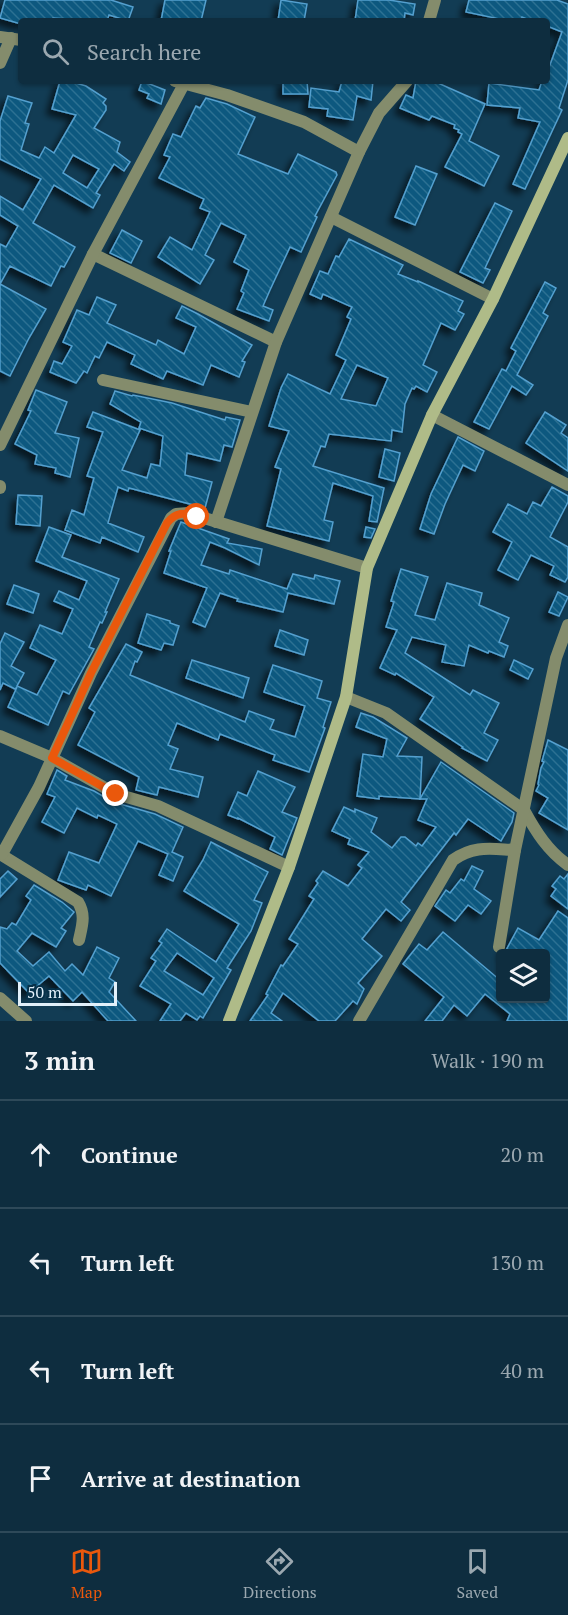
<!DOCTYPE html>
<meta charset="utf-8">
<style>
:root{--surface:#0e2d3f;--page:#173546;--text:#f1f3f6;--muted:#9ba8b0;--line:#2e4959;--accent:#ea580c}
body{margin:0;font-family:"PT Serif",serif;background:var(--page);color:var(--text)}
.controls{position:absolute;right:18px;bottom:18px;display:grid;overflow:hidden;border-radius:6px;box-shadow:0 2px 4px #0004}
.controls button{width:54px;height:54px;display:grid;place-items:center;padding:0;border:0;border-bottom:2px solid var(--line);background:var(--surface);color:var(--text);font:30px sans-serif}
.scale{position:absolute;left:18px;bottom:15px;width:99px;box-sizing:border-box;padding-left:6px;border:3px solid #e2f0fa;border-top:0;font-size:16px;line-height:21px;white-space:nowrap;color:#e2f0fa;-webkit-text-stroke:4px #063149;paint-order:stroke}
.stop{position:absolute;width:18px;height:18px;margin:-14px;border:4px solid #ea580c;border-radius:50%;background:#fff}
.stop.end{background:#ea580c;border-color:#fff;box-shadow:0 2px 6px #0008}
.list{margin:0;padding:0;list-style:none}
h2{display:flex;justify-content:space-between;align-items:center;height:78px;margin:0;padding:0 24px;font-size:26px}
h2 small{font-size:20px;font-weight:400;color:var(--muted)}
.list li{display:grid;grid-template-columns:39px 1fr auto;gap:18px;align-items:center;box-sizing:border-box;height:108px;padding:0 24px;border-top:2px solid var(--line)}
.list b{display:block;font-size:22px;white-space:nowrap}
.list em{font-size:20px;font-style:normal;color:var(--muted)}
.icon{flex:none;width:33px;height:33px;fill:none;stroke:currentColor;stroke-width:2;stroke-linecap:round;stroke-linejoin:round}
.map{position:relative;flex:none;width:568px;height:1021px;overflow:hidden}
.search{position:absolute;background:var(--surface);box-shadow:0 2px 4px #0004;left:18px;right:18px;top:18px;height:66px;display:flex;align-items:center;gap:15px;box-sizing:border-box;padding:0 21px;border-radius:6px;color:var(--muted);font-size:22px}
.sheet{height:510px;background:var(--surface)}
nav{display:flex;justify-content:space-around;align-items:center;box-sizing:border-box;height:84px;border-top:2px solid var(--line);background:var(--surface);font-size:16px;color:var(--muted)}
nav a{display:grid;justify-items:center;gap:3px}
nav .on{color:var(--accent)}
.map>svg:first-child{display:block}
.building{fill:url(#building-back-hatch);stroke:#54a0cf;stroke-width:1.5;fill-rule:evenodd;filter:url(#shadow)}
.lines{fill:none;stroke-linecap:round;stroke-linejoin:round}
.street{stroke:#848c6c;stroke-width:12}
.secondary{stroke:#afbb88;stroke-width:12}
.route{stroke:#ea580c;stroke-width:8}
</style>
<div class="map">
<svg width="568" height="1021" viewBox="0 0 568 1021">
<defs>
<pattern id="building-back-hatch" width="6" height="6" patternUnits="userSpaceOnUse" patternTransform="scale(1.5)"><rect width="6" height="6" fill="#0a587f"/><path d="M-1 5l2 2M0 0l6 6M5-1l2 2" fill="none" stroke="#2d7092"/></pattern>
<filter id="shadow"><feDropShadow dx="-5.5" dy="5.5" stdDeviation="3" flood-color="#0009"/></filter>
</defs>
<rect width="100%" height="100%" fill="#123c54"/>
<g class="building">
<path d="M5,0H111L133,7L128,21L109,15L107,21L53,18L52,21H21V24L0,18Z"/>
<path d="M165,0H206L201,21H161Z"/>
<path d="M281,0L307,4L304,21H278Z"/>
<path d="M358,0H389L415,4L413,15L405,13L404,21H355Z"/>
<path d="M469,0H557L568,4V80L559,108L562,110L525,189L513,184L540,122L518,118L520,108L487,105L489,83L539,90L542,81H547V73L562,32L547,26V21H532L522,17L521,21H509L466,12Z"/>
<path d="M60,81H69L86,86L106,99L103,103L106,106V110L94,128L120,142L117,152L130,162L124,171L114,164L96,193L100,195L93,208L54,185L33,223L75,247L64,267L61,266L51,286L10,266L0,284V244L6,247L18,226L0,215V196L23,210L41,179L0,159V121L8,96L32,103L25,123L29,124L21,150L39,158L45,147L54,153L76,115L52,109ZM73,155L99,169L87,188L63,173Z"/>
<path d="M142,81L165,90L161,104L147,98L149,94L139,90Z"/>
<path d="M283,81H307L308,94H283Z"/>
<path d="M342,81H373L371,100L357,96L353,120L327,116L328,109L309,107L311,88L339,92Z"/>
<path d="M416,81L438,83L485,104L469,141L499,156L484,186L445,167L462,134L458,132L459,130L454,128L455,125L432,116L429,120L400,108L406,95L413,98Z"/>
<path d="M206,98L227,104L255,117L238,154L288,174L298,154L336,172L337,175L315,216L317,217L301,252L290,247L270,290L263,306L273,310L269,321L237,309L244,293L241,291L249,270L234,262L246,235L221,223L205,255L214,260L200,284L158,257L170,237L192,250L210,212L200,208L204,199L159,178L170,157L164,155L173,134L181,137L196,106L200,108Z"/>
<path d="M416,166L437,174L415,225L395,217Z"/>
<path d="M495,203L512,211L485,268L490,270L483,283L460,272Z"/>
<path d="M122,230L142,241L131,263L110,253Z"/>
<path d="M349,239L403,265L398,274L418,282V281L463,301L458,311L464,314L455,330L441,323L423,365L437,372L427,392L416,386L414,389L412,388L405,404L402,432L392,430L391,441L329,434L325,447L321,446L313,466L384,488L377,522L369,521L373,496L333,483L324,520L333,522L329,541L267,526L281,469L275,467L289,431L269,426L281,388L288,374L330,394L346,360L336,355L351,319L347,317L352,307L323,294L321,299L310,294L320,271L328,274L336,256L339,257ZM357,365L388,378L376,406L341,399Z"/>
<path d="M545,282L556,288L543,313L548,316L517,375L533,385L526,395L512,386L489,429L474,422L502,369L506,371L516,351L511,348Z"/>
<path d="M0,284L46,309L29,338L10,376L0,371Z"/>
<path d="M97,297L116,305L107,323L156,345L158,340L184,354L196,327L176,318L182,306L198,314L252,345L242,361L245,362L239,377L211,365L203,385L167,371L163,379L131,364L135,355L107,342L99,358L95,356L87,373L84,371L76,383L50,372L54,361L62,364L72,346L63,342L77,310L89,315Z"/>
<path d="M36,390L67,402L55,433L79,438L70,477L55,473L56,468L35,464L37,455L15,444L31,411L28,410Z"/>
<path d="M115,391L132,396L133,395L172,403L225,420L226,417L240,420L232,447L224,445L220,461L187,453L185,475L212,482L205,508L129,488L128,491L118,487L108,523L144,537L138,552L102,537L100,543L65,530L72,510L84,515L94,478L87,476L103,432L87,427L93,412L140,430L122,470L147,478L151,464L160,466L163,436L139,428L141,422L110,404Z"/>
<path d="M545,412L566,425L561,433L568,438V471L526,443Z"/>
<path d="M458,437L484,451L475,471L463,465L445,504L434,534L420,529L431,494Z"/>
<path d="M385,449L400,453L394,481L379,477Z"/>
<path d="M552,487L568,496V502L550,537L568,547V577L565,582L550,575L554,566L531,555L518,580L498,570L512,542L493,532L508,504L527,514L533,502L541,506Z"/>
<path d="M18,495L42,496L40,526L16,524Z"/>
<path d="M181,522L229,539L227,543L262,549L259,565L225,548L210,542L201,565L229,574L230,570L287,589L293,574L314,579L315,575L340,581L334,604L288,593L283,612L237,601L238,599L220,593L205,627L193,622L207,588L164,573L171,551H169Z"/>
<path d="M49,527L71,535L62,557L119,579L105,612H107L102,623L100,622L89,647L94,649L69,694L63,691L48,725L8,707L17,687L15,689L3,683L0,690V644L5,633L24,642L11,666L24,673L17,686L37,695L56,660L30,648L40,625L62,634L73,609L54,601L59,591L79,600L87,581L36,561Z"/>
<path d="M366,527L375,529L371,538L364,537Z"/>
<path d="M401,569L428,577L415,615L435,620L447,583L482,593L479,605L509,618L499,642L508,646L504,657L489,651L488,653L469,645L464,666L442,662L446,645L412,637L405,653L470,695L473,690L499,703L484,733L498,740L487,761L462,748L463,747L420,719L434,697L396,673L395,675L380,668L397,630L386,627L394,602L391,601Z"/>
<path d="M14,585L39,594L33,613L7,604Z"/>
<path d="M558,592L568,597L559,616L549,612Z"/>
<path d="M147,614L170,621V623L179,626L173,645L164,643L161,650L138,643Z"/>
<path d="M280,630L308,640L304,655L275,646Z"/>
<path d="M126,644L142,652L137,662L135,661L130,675L245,722L249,711L274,720L270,729L295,737L305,706L264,692L273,665L322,681L317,698L331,702L323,727L325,728L309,772L273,760L275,755L220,734L218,740L177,723L168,745L178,749L170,769L203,777L198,797L159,787L157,795L136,790L139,777L78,745L95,712L89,708Z"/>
<path d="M192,660L249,678L243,698L186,678Z"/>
<path d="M514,660L533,669L528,679L510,670Z"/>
<path d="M361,713L373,717L407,738L397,756L422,757L420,799L379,796V799L357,796L363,754L383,757L387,739L356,727Z"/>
<path d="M548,740L568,750V830L539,813L548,798L536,791L539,785L538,784L541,768L544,762L542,761Z"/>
<path d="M441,762L514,813L512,822L501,841L468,819L456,835L454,833L401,902L410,910L401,921L386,909L362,939L382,956L358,983L364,989L357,1004L353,1001L335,1021H319L283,993L271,1013L282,1021H250L268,995L266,994L281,965L283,966L298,944L289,939L314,899L309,896L318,883L316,881L323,871L348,886L362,868L358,865L369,852L348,844L350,839L332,831L344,807L355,812V809L377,818L371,832L392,848L401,837H405L416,846L418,843L422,846L436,827L418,820L427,799H420Z"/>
<path d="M57,770L67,776L65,780L94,791L113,802L155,814L183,827L172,852L183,857L173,881L159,875L168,854L138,841L111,896L88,885L86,890L58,880L69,852L99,863L117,824L98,815L97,818L77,808L64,833L42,822L55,797L47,794Z"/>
<path d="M258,771L295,787L282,812L297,818L282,855L270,849L275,837L238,818V819L228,815L238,792L247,796Z"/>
<path d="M211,842L268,872L254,900L262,903L251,931L227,968L231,970L203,1018L200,1016L197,1020L186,1013L180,1021H160L171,1004L140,986L156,961L151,958L162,943L159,941L167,929L216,962L239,924L184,891L203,860ZM177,953L214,978L203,995L164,971Z"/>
<path d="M472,866L483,871L474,889L491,901L481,914L468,905L455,921L435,906L446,890L450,893L461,879L464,881Z"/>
<path d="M8,871L17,879L0,897V879Z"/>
<path d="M568,874V909L551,896L556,889L552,886L560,876L564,879Z"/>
<path d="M34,885L62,902L74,912L61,928L66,931L56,947L32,933L17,951L33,966L49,952L65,971L72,964L83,975L97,947L119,958L109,978L115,982L109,992L136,1021H108L82,992L73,1001L49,976L29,993L0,963V927L7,929L12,923L16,925L31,900L26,896Z"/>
<path d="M558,911L568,918V1021H507L510,1014L485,994L467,1016L454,1005L442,1021H425L444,997L403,964L419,944L427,950L443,932L501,981V999H546V954H504L518,928L539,940Z"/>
</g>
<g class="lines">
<g class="street">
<path d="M429,21L435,0"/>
<path d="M0,37L21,40"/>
<path d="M0,63L11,38"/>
<path d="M175,81L227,95L304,122L359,152"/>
<path d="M331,217L493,299"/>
<path d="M93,254L276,342"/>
<path d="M103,380L252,412"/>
<path d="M432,415L568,485"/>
<path d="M0,445L93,254L184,84"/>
<path d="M0,486V488"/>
<path d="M216,522L276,342L359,152L379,113L407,81"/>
<path d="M346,697L386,713L524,810C536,832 548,851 568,865"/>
<path d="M0,736L52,758L116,794L158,806L289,867"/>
<path d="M0,854L78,902C86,915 82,926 79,940"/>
<path d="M2,854L39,787L91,673L171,518L176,514L188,513L367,568"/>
<path d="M499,947L515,850L556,658L568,625"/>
<path d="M0,998L26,1021"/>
<path d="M359,1021L453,860C474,845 491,849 515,850"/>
</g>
<path class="secondary" d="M229,1021L289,867L346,697L367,568L432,415L493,299L568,138"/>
</g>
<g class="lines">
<path class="route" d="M116,794L52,758L91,673L167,523C176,512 184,512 197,517"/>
</g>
</svg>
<div class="controls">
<button><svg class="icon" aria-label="layers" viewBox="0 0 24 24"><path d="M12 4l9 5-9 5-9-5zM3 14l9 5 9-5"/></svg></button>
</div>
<div class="scale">50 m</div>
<div class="stop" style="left:197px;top:517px"></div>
<div class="stop end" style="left:116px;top:794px"></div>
<div class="search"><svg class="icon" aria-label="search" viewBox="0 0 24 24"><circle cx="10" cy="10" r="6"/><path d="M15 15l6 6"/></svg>Search here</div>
</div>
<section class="sheet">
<h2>3 min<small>Walk · 190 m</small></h2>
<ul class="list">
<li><svg class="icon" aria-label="ahead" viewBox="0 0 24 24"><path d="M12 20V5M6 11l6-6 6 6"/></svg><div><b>Continue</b></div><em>20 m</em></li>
<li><svg class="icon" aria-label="left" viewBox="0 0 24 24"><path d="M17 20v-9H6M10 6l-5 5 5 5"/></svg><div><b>Turn left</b></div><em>130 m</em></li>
<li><svg class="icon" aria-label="left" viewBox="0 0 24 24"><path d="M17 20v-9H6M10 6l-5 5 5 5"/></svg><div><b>Turn left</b></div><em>40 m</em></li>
<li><svg class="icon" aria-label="arrive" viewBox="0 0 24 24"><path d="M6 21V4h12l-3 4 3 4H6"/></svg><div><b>Arrive at destination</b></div></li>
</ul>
</section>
<nav>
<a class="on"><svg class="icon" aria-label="map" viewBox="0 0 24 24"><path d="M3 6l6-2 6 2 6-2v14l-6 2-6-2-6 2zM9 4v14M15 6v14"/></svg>Map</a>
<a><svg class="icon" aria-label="directions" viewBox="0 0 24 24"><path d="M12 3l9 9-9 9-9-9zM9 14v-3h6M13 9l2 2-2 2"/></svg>Directions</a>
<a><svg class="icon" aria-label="saved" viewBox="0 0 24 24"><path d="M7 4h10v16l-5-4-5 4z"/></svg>Saved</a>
</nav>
